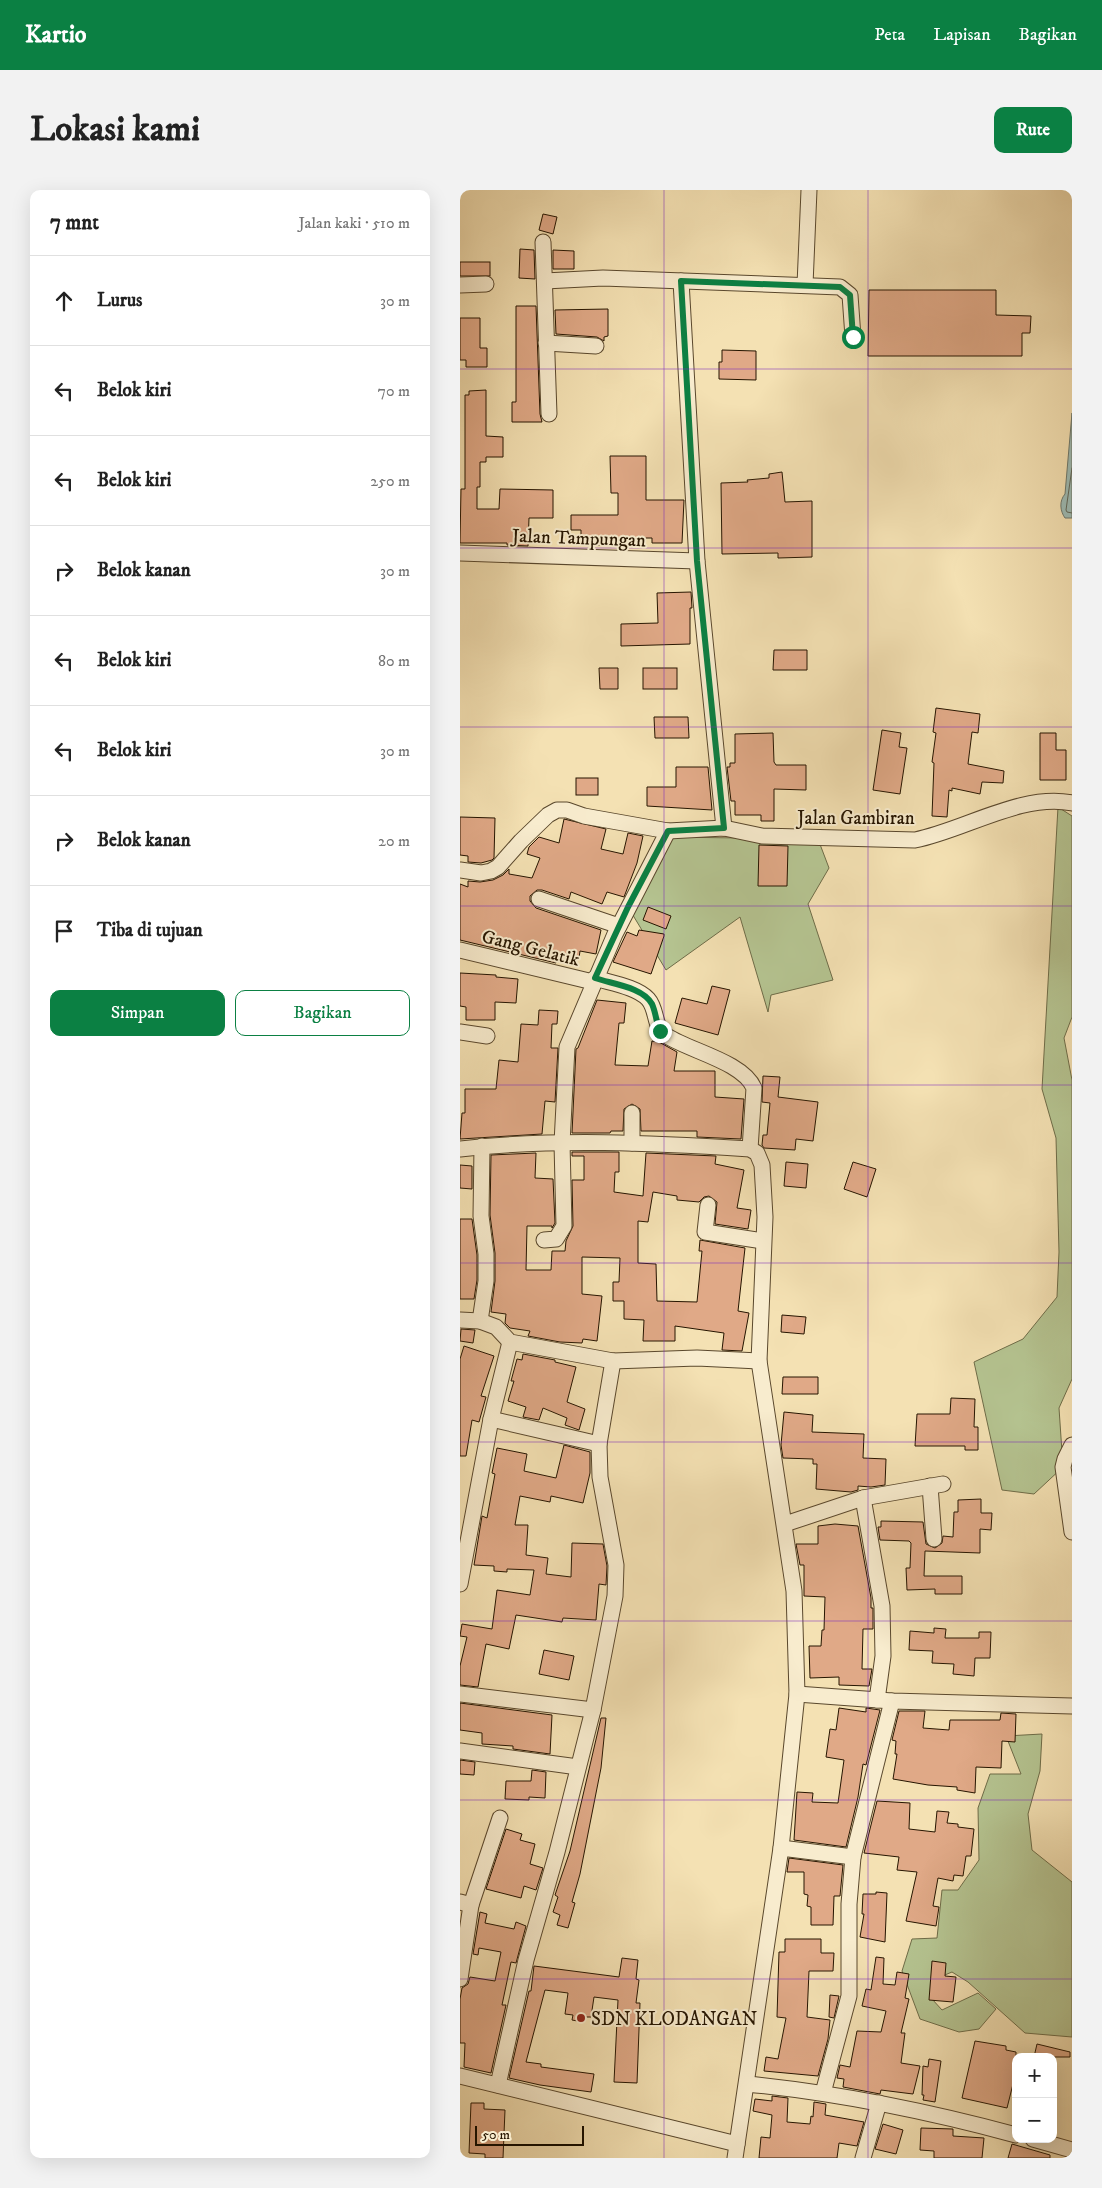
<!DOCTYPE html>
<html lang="id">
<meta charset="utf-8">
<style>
:root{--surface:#fff;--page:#f2f2f2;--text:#222;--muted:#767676;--line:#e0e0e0;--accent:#0b8043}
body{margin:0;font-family:"IM FELL DW Pica",serif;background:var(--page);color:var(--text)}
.controls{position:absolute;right:15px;bottom:15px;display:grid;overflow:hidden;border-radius:10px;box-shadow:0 5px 20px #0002}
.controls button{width:45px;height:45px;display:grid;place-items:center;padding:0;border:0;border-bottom:1px solid var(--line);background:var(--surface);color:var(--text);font:25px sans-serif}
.scale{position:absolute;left:15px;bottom:12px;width:109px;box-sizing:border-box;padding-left:5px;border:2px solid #261500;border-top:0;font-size:14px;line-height:18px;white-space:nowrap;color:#261500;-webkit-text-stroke:4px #f8ecce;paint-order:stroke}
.stop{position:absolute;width:15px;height:15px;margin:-11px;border:4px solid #0b8043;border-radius:50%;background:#fff}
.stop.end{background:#0b8043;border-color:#fff;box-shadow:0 1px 5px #0008}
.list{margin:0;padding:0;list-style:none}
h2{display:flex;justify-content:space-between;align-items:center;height:65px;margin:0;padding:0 20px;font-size:21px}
h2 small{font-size:16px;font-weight:400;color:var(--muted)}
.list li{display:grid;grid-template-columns:32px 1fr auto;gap:15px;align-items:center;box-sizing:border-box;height:90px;padding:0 20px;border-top:1px solid var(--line)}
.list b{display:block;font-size:19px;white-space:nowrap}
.list em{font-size:16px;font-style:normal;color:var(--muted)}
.actions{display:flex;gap:10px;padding:15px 20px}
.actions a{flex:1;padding:11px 0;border:1px solid var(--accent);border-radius:10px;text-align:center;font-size:18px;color:var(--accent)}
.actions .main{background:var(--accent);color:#fff}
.icon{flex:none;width:28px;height:28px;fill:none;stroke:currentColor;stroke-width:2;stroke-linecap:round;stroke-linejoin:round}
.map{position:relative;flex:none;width:612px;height:1968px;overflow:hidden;border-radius:10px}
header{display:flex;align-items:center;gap:30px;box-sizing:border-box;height:70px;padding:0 25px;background:var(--accent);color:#fff}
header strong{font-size:24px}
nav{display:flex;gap:28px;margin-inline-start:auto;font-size:18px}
.intro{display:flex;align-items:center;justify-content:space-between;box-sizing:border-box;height:120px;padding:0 30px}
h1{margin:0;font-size:35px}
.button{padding:12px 22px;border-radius:10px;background:var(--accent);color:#fff;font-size:18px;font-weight:700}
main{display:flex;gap:30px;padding:0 30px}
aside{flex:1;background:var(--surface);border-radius:10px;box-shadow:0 5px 20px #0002}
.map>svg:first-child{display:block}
.green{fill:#b5c491;stroke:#6e6c48}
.water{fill:#9ebcb5;stroke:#6e796d}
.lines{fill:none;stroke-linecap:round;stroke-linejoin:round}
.shore{stroke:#62685a;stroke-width:1}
.building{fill:#e0a987;stroke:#261500}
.street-casing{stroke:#5a482d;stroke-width:17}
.street{stroke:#f8ecce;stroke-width:15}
.route{stroke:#0b8043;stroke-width:6}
.grid{fill:none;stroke:#7b2cbf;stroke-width:1;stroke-opacity:0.55}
.poi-dot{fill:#8f2418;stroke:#f8ecce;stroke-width:2}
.labels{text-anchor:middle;stroke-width:4;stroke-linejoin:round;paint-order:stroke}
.street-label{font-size:19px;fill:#261500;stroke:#f8ecce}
.poi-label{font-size:19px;fill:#261500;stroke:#f8ecce;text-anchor:start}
</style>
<header>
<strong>Kartio</strong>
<nav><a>Peta</a><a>Lapisan</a><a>Bagikan</a></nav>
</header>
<div class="intro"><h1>Lokasi kami</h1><a class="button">Rute</a></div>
<main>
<aside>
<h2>7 mnt<small>Jalan kaki · 510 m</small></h2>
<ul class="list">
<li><svg class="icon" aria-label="ahead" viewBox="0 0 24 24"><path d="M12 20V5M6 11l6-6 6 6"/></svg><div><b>Lurus</b></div><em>30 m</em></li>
<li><svg class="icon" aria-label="left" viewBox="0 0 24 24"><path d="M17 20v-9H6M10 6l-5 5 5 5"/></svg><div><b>Belok kiri</b></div><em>70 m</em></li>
<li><svg class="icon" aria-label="left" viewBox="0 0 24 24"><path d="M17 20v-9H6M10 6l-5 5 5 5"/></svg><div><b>Belok kiri</b></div><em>250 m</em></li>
<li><svg class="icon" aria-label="right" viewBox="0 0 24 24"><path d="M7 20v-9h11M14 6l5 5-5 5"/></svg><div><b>Belok kanan</b></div><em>30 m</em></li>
<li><svg class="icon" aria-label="left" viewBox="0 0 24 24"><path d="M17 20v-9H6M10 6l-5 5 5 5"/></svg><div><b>Belok kiri</b></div><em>80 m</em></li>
<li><svg class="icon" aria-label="left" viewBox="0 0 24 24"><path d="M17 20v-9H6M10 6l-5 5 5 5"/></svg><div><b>Belok kiri</b></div><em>30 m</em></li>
<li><svg class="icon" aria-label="right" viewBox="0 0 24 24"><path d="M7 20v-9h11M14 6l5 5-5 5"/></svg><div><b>Belok kanan</b></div><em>20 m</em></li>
<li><svg class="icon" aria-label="arrive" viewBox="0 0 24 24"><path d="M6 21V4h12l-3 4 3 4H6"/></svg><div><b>Tiba di tujuan</b></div></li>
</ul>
<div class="actions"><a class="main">Simpan</a><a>Bagikan</a></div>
</aside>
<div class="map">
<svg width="612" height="1968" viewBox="0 0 612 1968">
<rect width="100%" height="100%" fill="#f4e1b3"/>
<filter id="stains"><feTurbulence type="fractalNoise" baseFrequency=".004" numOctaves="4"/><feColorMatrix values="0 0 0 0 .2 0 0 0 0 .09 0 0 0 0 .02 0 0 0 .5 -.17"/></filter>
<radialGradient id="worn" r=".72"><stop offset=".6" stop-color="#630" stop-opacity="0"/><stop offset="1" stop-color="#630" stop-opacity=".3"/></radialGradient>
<g class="green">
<path d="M598,617L612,626V827L604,848L612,890V1189L599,1218L603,1277L574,1304L542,1300L514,1172L563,1149L597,1107L599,1062L596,948L582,899Z"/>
<path d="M206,647L358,649L369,678L348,714L373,790L311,805L308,822L280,727L206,780L168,717Z"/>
<path d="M582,1544L580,1581L568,1624L572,1660L612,1692V1847L565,1843L508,1792L492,1782L480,1787L472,1809L482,1820L518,1803L536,1819L519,1839L499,1842L460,1829L442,1781L452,1749L477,1748L482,1700H498L519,1670L518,1618L530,1584H561L546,1546Z"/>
</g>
<path class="water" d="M612,223V328H605C600,321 599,311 605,304Z"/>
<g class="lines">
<path class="shore" d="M612,278L606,320L607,322L612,323"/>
</g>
<g class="building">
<path d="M83,24L97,27L93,44L79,40Z"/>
<path d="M60,59L74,60L75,89L59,88Z"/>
<path d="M93,60L114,61V79H93Z"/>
<rect x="0" y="72" width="30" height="14"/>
<path d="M409,100H536V125L571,126L570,143H562V166H408Z"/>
<path d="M56,116H76L80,224L82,232H52V212H56Z"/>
<path d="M148,119V146L144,147V151L137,147L96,144L95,120Z"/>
<path d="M0,128H20V158H27V177H6V170H0Z"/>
<path d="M262,160L296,161V190L259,189V172H262Z"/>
<path d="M26,200V246L43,247V267H26V272H20V297H17V319H39L40,299L93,300V328H69L68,356L47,355V353H0L1,299H5V205H9V201Z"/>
<path d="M150,266H186V310H224L222,353H192V348H155V350H146V355H135V350H121V340H111V325H158V303H151Z"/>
<path d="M322,282L325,312L352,311V367L318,368V363L262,364L261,293L288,292L287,290L309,288V284Z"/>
<path d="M231,402L232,418H230V454L161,456V434L198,433L197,403Z"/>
<path d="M314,460H347V480H313Z"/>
<path d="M139,478H158V499H140Z"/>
<rect x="183" y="478" width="34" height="21"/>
<path d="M476,518L520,524L518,543L512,542L508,574L544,581L543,593L522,592L520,604L492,598V601L489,600L487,627L472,626L474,573L472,572L476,543L473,542Z"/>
<path d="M194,527H228L229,548H195Z"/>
<path d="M422,540L441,543L439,557L447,558L440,604L413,600Z"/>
<path d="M313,543L314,572L316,575H346V600L314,599V631H301V625H275V611H271L267,577H270V573H275V544Z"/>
<path d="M580,543H596V560H606V590H580Z"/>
<path d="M216,577H248L252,620L187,616V597H216Z"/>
<rect x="116" y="588" width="22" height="17"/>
<path d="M0,627L35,628L34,668L32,670L21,673L8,672V666L0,665Z"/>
<path d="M104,629L146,639L141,659L163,664L168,643L183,646L177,673L164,707L147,702L142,714L111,702L109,709L82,700H77L70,706V711L76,718L141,740L136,764L120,761L119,768L97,764L96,773L0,750V694L8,697V691L20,692L33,690L43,685L49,679V684L72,688L80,668L67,664L69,657L79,647L99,653Z"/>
<path d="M299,655L328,656L327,696H298Z"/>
<path d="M188,717L211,726L206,739L183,730Z"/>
<path d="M179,740L204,744V746L191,784L153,772L167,742L177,746Z"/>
<path d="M0,783L36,785V787L58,789L56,813L35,812V830H6V817L0,816Z"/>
<path d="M252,796L270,800L258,845L215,833L222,808L247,814Z"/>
<path d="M137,810L166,813L164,833H159L155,875L188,876L192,851L199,852L217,862L214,881H255V907L284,909L281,949L237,947V941H181L180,919L172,914L164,919L163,941H151L150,943H112L116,859L118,858Z"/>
<path d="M79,820L98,821L97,834H92L91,858H98L95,912L85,911L82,944L0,949L2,923H5V899H36L39,870L58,872L61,834L78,835Z"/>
<path d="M303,886L320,887L318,907L358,912L353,951L336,949L335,960L304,958L302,955L303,945H307L310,913L302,912Z"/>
<path d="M112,962H159V982H155L154,1002L183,1006L186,963L256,966L255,974L284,980L277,1018L291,1020L288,1039L255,1034L257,1012L249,1006L244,1007L239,1012L217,1010V1006L193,1002L188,1032L178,1031V1073L196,1074L197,1111L237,1112L242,1061H239L240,1050L285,1058L278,1121L289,1123L282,1161L262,1160L264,1143L215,1136V1151H183L184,1130L164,1129V1111H153V1092H159L160,1068L122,1067V1104L142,1106L137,1151L123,1149L122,1153L100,1152L68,1146L70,1141L50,1138L45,1133L46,1124L31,1122L35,1091V1063L30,1025L31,965L76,963L75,988L93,989L95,1033L92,1038V1036H67L66,1080H91L92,1061H105L106,1051L113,1036L112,990H124V966H112Z"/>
<path d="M326,972L348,974L346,998L324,996Z"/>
<path d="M393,972L416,979L407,1007L384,999Z"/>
<path d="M0,975L12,976V999L0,998Z"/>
<path d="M0,1029H12L17,1065V1090L14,1109H0Z"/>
<path d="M322,1125L346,1127L344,1144L321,1142Z"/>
<path d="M1,1139L15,1140L13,1153L0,1151Z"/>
<path d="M4,1156L34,1166L21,1206L26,1207L19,1232L12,1230L6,1266H0V1169Z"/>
<path d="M63,1164L95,1170V1172L116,1177L107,1212L125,1219L119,1240L105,1235L107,1228L83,1218L79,1230L63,1227L66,1217L48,1211L54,1191H51L57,1169L62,1170Z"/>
<path d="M323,1187H358V1204H322Z"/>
<path d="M491,1208L515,1209L514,1237H518V1260H505V1256H455L457,1224H490Z"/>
<path d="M324,1222L353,1225L352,1242L404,1244L403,1268L426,1269L425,1295L411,1297L398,1296V1300L391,1302L356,1299L357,1274H353V1269L323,1268L321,1255Z"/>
<path d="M104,1255L130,1262V1283L123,1313L91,1306L90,1312L60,1306L55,1335H68L66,1365L88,1368L86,1384L111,1387L112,1353L143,1354L147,1376L146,1395L139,1394L136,1430L103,1428L102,1432L56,1425L49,1459L26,1454L18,1497L0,1495V1476L7,1447L0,1446L2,1434L32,1439L37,1400L70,1405L74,1380L47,1379V1382L34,1381V1376L14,1375L22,1326L27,1328L35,1284L32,1283L37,1258L67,1264L64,1281L96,1288Z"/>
<path d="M521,1309V1323H532L531,1340L520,1339V1363L465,1361L464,1386H502V1404H475V1399L447,1400L446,1378H450L451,1353L449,1351L420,1350L418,1337H421V1331L463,1332L466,1354L475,1358L482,1353L483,1346L493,1347L494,1322H498V1310Z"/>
<path d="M375,1334L398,1336L411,1408V1418H413V1439H403L402,1479H412L409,1496L379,1495V1487L350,1488L349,1456H361L362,1440H364L365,1407L344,1406V1375H340L336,1354H358V1336Z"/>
<path d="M474,1438L486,1439L485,1448H519V1442H531L530,1468H515L514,1486L493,1484L494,1474L472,1473L473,1461L449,1460L450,1441L474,1443Z"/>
<path d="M84,1460L114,1466L109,1490L79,1484Z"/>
<path d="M0,1513L92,1525L90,1564L53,1559V1556L22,1554V1543L0,1540Z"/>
<path d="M379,1518L406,1522V1518L420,1520L406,1575L403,1574L398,1607L386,1657L334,1650L337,1602L353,1603L352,1612L378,1613L384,1570L366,1567L370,1539L376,1540Z"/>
<path d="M439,1521H465L463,1538L489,1540L490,1530H540L541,1523L556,1524L555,1552L542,1551L541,1578L516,1577L515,1603L497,1600V1597L468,1595L433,1589L437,1564H435L436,1551L432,1550Z"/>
<path d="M141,1528H146L141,1578L120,1684L112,1712L115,1713L108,1738L97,1735L100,1725L93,1722L98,1707L95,1705L110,1661Z"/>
<path d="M0,1570L15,1572L14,1585L0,1584Z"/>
<path d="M72,1580L86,1582L85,1608L69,1607V1610L45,1609L46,1591H71Z"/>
<path d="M417,1611L450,1613L449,1639L475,1642L477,1621L489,1622L487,1633L498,1634V1637L514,1639L511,1666H506L503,1686L494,1685L493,1691L478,1688L473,1716L479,1717L476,1736L446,1731L457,1682L437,1680L439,1667L404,1663Z"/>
<path d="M46,1639L62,1644L60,1650L75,1654L70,1674L83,1678L76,1700L64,1696L61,1708L26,1699Z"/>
<path d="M329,1668L383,1675L380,1706H374L373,1735H351V1717L347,1716L348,1705L344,1704V1682H327Z"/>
<path d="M416,1702L427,1703L425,1752L400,1747L404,1724H402L403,1704H416Z"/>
<path d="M20,1722L27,1724L25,1733L54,1739L56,1732L66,1736L56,1773L51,1772L42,1815H46L31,1883L4,1877L5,1853H0V1809L2,1798L8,1794L10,1787L35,1791L41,1762L19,1758L18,1765L13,1764Z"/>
<path d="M325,1749H361V1763H374L373,1781H349L347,1827L370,1830L368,1849L358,1886L304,1881L306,1867L318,1869L326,1828L317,1827L319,1762H325Z"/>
<path d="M416,1767L424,1768L423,1794L435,1795L437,1782L449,1784L445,1808L449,1809L441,1843H445L441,1873L460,1876L453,1904L421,1900L420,1904L383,1897L384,1889L377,1888L380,1875L390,1877L397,1841L421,1842L426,1821L402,1816L406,1799L411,1800Z"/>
<path d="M162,1768L178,1770L176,1789L179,1790L176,1813H180L177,1893L154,1892L158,1810L134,1807L131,1827H124L123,1832L112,1830L113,1825L105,1824L108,1803L85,1800L66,1872L81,1874V1877L134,1884L131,1902L80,1895L49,1888L69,1801H71L74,1776L159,1787Z"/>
<path d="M472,1771L486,1773L485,1786L496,1787L493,1812L469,1810Z"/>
<path d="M370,1805L379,1806L374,1828L369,1827Z"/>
<path d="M515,1851L546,1856V1860L556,1862V1891L554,1890L547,1918L502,1908Z"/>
<path d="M577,1854L610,1862V1867H574Z"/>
<path d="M469,1869L481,1871L475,1912L463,1910L464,1905H462L463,1876L468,1877Z"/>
<path d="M312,1906L328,1908L327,1932L350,1934L351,1926L353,1927L354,1912L366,1914L365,1925L404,1932L397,1956L379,1953L377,1968H299L301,1947L310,1948L312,1925L293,1921L295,1909L312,1911Z"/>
<path d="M11,1913H24V1919L45,1920L43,1968H25V1964L9,1963Z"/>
<path d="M423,1934L443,1940L436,1964L415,1959Z"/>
<path d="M461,1938L493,1939V1946L524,1948L522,1968H474V1961L460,1960Z"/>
<path d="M552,1954L590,1965V1968H548Z"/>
</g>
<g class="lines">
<defs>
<g id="street">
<path d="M83,52L89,224"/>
<path d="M85,91L143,88L380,97L390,105L393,147"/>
<path d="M221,91L237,371L264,638"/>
<path d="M0,95L26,94"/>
<path d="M345,95L349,0"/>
<path d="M86,153L136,156"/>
<path d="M0,363L237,371"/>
<path d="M0,680L21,683L31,681L38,677L61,651L88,625L97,620H107L124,626L208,641L264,638L302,646L455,650C505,640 561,603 612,613"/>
<path d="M79,709L159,736"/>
<path d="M0,760L133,792"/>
<path d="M135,788C151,793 177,797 188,809C198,820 193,838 207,846C230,861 283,872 294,898L290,959"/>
<path d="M0,842L27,846"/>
<path d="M172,953V923"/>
<path d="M0,959C96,948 193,953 290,959L297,963L302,975L305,1027L299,1171L334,1401L337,1504L321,1658L275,1968"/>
<path d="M248,1015L245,1042L303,1051"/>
<path d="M84,1050L96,1049L104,1036L102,953L107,857L155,744L208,641"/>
<path d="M0,1130L20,1131L36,1137L50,1152L153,1171L237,1168L299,1171"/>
<path d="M20,1131L26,1091V1064L21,1026L22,956"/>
<path d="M31,1229L139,1254"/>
<path d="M612,1255L605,1269L603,1277L612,1342"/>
<path d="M470,1296L474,1349"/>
<path d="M403,1308L422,1416L423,1466L417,1510"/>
<path d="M325,1334L403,1308L483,1294"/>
<path d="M0,1394L31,1229L50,1152"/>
<path d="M0,1504L133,1520"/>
<path d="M337,1504L432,1511L612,1516"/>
<path d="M0,1561L118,1577"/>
<path d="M321,1658L393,1667L432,1511"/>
<path d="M0,1712L11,1715L0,1789"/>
<path d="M11,1715L40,1628"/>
<path d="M0,1886L277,1954"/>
<path d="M287,1894C378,1903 467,1921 556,1945"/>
<path d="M38,1895L66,1770L97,1662L133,1520L155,1406L156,1375L140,1287L139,1254L153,1171"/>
<path d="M363,1903L389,1806V1714L393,1667"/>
<path d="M573,1949L612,1960"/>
<path d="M403,1968L419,1913"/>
</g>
</defs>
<use href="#street" class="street-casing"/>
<use href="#street" class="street"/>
</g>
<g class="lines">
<path class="route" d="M200,841C196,832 196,823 192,814C183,797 152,794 135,788L168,717L208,641L264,638L237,371L221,91L380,97L390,105L393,147"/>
</g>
<path class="grid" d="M204,0V1968M408,0V1968M0,179H612M0,358H612M0,537H612M0,716H612M0,895H612M0,1073H612M0,1252H612M0,1431H612M0,1610H612M0,1789H612"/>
<circle class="poi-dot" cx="121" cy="1828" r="5"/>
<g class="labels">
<g class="street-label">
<text transform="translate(119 347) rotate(2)" y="7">Jalan Tampungan</text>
<text x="396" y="634">Jalan Gambiran</text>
<text transform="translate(71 757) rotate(14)" y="7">Gang Gelatik</text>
</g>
<g class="poi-label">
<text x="131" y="1835">SDN KLODANGAN</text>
</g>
</g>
<rect width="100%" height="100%" filter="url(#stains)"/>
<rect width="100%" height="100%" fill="url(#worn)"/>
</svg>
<div class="controls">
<button>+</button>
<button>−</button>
</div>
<div class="scale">50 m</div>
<div class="stop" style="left:393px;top:147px"></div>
<div class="stop end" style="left:200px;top:841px"></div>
</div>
</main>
